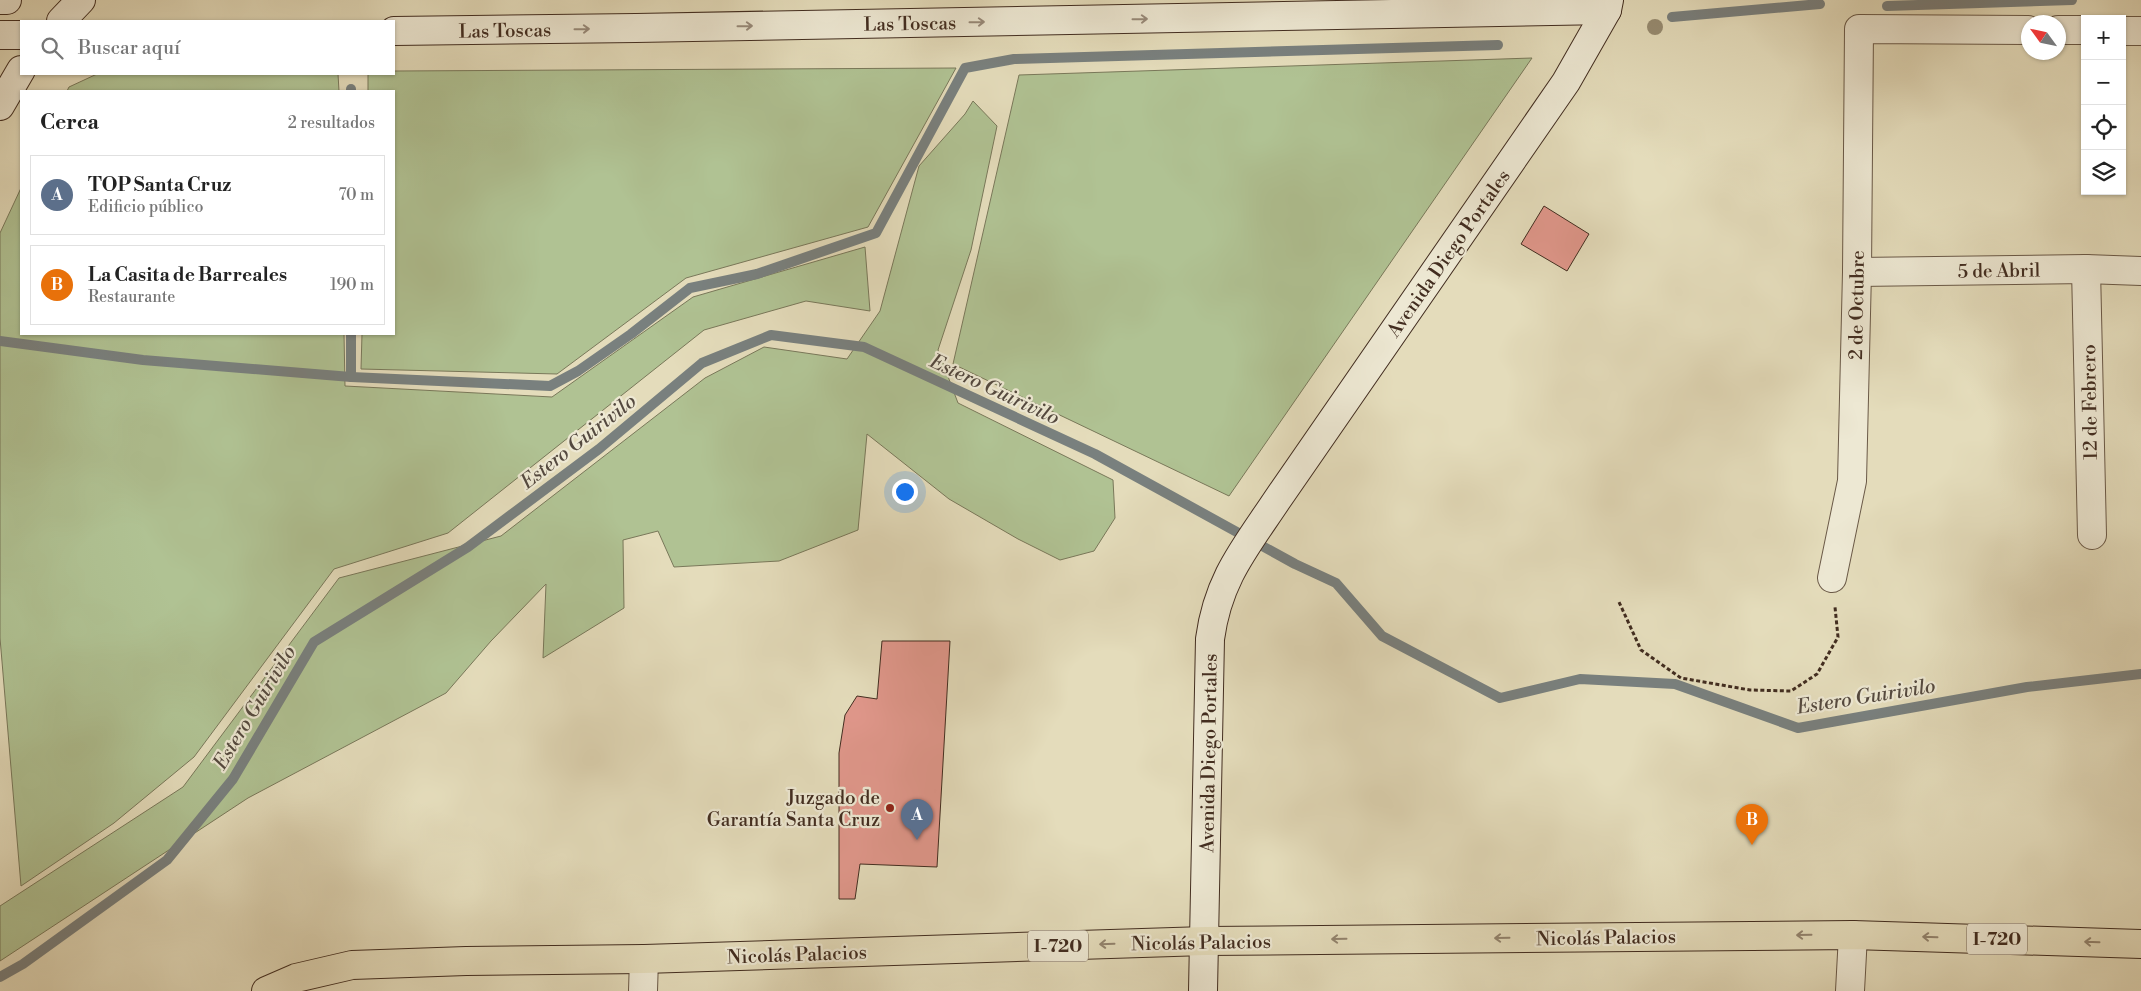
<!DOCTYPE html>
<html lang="es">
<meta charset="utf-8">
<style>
:root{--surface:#fff;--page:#f6f6f6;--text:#222;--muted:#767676;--line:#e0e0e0;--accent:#8f2418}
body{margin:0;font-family:"Libre Bodoni",serif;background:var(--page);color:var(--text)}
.controls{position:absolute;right:15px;top:15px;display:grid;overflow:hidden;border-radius:0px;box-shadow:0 1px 4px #0004}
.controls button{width:45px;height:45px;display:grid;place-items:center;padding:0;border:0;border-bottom:1px solid var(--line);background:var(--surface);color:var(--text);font:25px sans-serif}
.compass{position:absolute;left:2021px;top:15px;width:45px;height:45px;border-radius:50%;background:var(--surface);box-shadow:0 1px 4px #0004;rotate:303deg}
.you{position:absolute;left:904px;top:491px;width:18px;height:18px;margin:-12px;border:4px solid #fff;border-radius:50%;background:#1a73e8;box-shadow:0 0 0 8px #1a73e833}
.badge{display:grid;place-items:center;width:32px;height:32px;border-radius:50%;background:var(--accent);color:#fff;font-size:16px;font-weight:700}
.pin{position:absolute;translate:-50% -41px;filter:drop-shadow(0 1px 2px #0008)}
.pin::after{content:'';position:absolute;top:26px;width:18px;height:15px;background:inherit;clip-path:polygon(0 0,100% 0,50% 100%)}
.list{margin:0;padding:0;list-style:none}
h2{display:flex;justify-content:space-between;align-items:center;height:65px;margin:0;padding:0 20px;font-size:21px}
h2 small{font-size:16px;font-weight:400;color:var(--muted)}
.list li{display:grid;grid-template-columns:32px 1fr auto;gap:15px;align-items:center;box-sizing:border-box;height:80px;margin:0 10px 10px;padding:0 10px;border:1px solid var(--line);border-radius:0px}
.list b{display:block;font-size:19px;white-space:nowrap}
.list p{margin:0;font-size:16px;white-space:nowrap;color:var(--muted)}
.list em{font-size:16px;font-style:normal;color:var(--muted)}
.icon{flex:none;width:28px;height:28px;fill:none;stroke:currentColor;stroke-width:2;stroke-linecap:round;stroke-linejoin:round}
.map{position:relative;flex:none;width:2141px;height:991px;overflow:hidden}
.search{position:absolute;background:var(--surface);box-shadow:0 1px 4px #0004;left:20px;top:20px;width:375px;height:55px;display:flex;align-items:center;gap:12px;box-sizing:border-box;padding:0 18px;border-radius:0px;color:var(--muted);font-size:19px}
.panel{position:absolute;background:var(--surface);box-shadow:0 1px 4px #0004;left:20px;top:90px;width:375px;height:245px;border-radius:0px}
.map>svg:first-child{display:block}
.green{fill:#b0c293;stroke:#79785a}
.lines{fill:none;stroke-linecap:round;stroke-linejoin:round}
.stream{stroke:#79807e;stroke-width:10}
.building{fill:#e0978b;stroke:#422d20}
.street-casing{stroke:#6a5947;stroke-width:30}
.secondary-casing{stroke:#422d20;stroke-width:30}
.primary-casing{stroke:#422d20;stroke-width:30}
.path{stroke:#422d20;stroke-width:3;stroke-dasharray:4 2.5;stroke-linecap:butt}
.street{stroke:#ede8d3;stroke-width:28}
.secondary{stroke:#ede8d3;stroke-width:28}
.primary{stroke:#e4dcbb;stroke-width:28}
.tree{fill:#978c72}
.oneway{stroke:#988a7a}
.oneway2{stroke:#93846e}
.poi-dot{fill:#8f2418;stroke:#ede8d3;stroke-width:2}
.labels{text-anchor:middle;stroke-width:4.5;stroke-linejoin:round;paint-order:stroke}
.shield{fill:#ede8d3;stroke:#756556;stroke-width:1}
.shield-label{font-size:18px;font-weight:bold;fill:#422d20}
.street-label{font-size:19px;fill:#422d20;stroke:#ede8d3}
.poi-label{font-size:19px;fill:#422d20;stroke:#ede8d3;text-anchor:end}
.water-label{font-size:20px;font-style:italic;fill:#54493f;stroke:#ede8d3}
</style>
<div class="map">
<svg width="2141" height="991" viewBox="0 0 2141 991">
<rect width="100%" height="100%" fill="#e4dcbb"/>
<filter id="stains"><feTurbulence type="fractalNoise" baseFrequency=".004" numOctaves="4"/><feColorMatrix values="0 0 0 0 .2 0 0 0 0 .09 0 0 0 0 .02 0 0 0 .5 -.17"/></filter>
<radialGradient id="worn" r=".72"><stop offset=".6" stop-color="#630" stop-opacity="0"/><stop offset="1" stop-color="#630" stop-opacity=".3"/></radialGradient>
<g class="green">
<path d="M1532,58L1229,496L953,364L1019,75Z"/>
<path d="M956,68L868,227L686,278L557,374L361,369L362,334H394V91H368V74H394V71Z"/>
<path d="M97,74H338L339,91H67L69,87Z"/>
<path d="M973,101L997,126L971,250L938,350L958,403L1113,480L1115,518L1094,551L1060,560L1018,539L949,499L867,434L858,530L779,561L674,567L658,531L623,540L624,608L543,658L546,584L491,641L446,693L248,798L0,961V906L183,787L339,578L501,536L705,378L764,347L847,359L880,311L919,166L965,114Z"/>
<path d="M21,188V334H344L345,386L552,397L693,297L865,247L870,311L806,301L704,330L448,533L334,569L194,757L114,823L21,886L0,638V233Z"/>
</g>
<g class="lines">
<g class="stream">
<path d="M1887,6L2072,0"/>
<path d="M1672,17L1820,4"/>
<path d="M351,89V91"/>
<path d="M351,334V377"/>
<path d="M0,341L143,360L351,377L550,386L578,371L631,334L690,288L757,274L876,233L965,68L1014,59L1498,45"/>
<path d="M0,977L23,964L167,860L233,779L314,642L468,547L599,449L702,363L771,335L864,347L1095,454L1295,564L1336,583L1382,636L1500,698L1580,679L1675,684L1798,728L2027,687L2141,674"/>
</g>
</g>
<g class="building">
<path d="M1544,206L1589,234L1567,271L1521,244Z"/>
<path d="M882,641H950L937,867L860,864L855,899H839V753L845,715L857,696L877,699Z"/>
</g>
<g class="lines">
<defs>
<g id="street">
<path d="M2058,30H2085"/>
<path d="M2122,31H2141"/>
<path d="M2086,269L2092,535"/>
<path d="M1857,272L2086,269L2141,271"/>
<path d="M1832,578L1852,481L1857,272L1859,29L2028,30"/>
<path d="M643,991L644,959"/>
<path d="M1850,991L1853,935"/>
</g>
<g id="secondary">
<path d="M0,0H7"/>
<path d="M61,21L81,0"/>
<path d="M394,31L636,28L1607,10"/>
<path d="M0,35H21"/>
<path d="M0,106L21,70"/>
<path d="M1203,991L1210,639C1218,579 1245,548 1277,500L1566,82L1607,10L1609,0"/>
</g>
<path id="primary" d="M266,991L296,978L352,965L466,961L644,959L1205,941L1853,935L2141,944"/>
</defs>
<use href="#street" class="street-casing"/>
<use href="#secondary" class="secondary-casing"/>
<use href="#primary" class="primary-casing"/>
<path class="path" d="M1619,602L1641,650L1681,678L1750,690L1791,691L1817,674L1838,637L1835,607"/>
<use href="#street" class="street"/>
<use href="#secondary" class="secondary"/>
<use href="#primary" class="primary"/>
</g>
<circle class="tree" cx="1655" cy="27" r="8"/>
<defs><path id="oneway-shaft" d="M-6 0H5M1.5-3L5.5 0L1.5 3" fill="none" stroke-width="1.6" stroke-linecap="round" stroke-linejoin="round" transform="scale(1.25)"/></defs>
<g class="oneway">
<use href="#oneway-shaft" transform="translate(1140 19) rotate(-1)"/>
<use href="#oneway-shaft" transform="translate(977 22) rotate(-1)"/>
<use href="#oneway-shaft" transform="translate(745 26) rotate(-1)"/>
<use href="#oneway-shaft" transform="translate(582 29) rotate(-1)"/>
</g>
<g class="oneway2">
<use href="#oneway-shaft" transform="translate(1804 935) rotate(179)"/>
<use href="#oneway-shaft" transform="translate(1930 937) rotate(-178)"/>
<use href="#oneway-shaft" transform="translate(1502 938) rotate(179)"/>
<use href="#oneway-shaft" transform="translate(1339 939) rotate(179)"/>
<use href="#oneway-shaft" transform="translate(2092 942) rotate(-178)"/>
<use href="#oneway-shaft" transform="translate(1107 944) rotate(178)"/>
</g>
<circle class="poi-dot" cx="890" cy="808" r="5"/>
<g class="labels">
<g class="shield">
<rect x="1967" y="923.5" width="60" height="31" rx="4"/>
<rect x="1028" y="930.5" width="60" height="31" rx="4"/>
</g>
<g class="shield-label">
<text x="1997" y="945">I-720</text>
<text x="1058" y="952">I-720</text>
</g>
<g class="street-label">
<text transform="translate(910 23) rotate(-1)" y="7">Las Toscas</text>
<text transform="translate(505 30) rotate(-1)" y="7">Las Toscas</text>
<text transform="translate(1448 253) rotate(-55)" y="7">Avenida Diego Portales</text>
<text transform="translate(1999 270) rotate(-1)" y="7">5 de Abril</text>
<text transform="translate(1856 305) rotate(-89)" y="7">2 de Octubre</text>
<text transform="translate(2089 402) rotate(-91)" y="7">12 de Febrero</text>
<text transform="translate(1208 753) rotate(-89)" y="7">Avenida Diego Portales</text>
<text transform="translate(1606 937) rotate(-1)" y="7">Nicolás Palacios</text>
<text transform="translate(1201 942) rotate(-1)" y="7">Nicolás Palacios</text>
<text transform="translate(797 954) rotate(-2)" y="7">Nicolás Palacios</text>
</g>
<g class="poi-label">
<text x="880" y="804">Juzgado de<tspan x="880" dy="22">Garantía Santa Cruz</tspan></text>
</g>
<g class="water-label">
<text transform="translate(995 389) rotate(25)" y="7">Estero Guirivilo</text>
<text transform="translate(578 441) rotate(-38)" y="7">Estero Guirivilo</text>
<text transform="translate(1866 696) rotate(-9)" y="7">Estero Guirivilo</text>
<text transform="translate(254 707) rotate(-59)" y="7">Estero Guirivilo</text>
</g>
</g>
<rect width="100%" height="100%" filter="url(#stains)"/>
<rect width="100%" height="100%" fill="url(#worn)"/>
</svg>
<div class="controls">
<button>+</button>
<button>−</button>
<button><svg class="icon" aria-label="locate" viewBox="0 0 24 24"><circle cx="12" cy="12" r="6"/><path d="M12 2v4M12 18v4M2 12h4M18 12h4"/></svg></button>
<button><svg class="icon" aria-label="layers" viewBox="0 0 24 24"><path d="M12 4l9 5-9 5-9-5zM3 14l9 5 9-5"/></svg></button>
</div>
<svg class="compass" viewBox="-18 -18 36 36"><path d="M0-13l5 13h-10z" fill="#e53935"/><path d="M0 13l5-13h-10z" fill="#767676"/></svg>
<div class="you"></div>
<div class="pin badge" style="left:917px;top:840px;background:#5c6f8a">A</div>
<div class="pin badge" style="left:1752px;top:845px;background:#e8710a">B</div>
<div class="search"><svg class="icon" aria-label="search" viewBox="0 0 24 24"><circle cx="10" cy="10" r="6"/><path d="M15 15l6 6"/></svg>Buscar aquí</div>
<section class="panel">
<h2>Cerca<small>2 resultados</small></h2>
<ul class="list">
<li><span class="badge" style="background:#5c6f8a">A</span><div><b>TOP Santa Cruz</b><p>Edificio público</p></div><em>70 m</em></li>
<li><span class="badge" style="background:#e8710a">B</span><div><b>La Casita de Barreales</b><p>Restaurante</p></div><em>190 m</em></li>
</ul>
</section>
</div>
